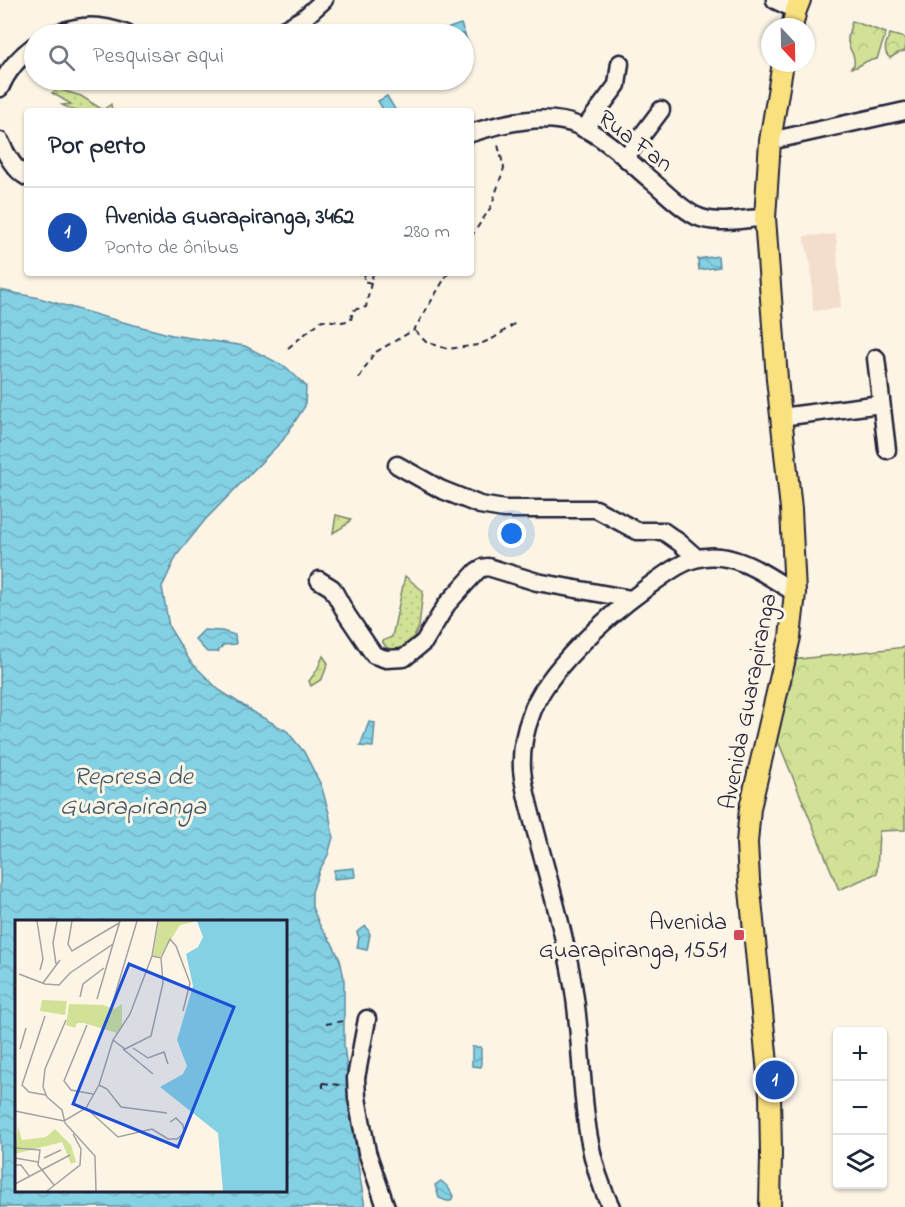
<!DOCTYPE html>
<html lang="pt">
<meta charset="utf-8">
<style>
:root{--surface:#fff;--page:#f2f2f3;--text:#1f2937;--muted:#747a83;--line:#e0e1e3;--accent:#7c3aed}
body{margin:0;font-family:"Indie Flower",sans-serif;background:var(--page);color:var(--text)}
.controls{position:absolute;right:18px;bottom:18px;display:grid;overflow:hidden;border-radius:6px;box-shadow:0 2px 4px #0004}
.controls button{width:54px;height:54px;display:grid;place-items:center;padding:0;border:0;border-bottom:2px solid var(--line);background:var(--surface);color:var(--text);font:30px sans-serif}
.compass{position:absolute;left:761px;top:18px;width:54px;height:54px;border-radius:50%;background:var(--surface);box-shadow:0 2px 4px #0004;rotate:158deg}
.you{position:absolute;left:512px;top:534px;width:21px;height:21px;margin:-15px;border:4px solid #fff;border-radius:50%;background:#1a73e8;box-shadow:0 0 0 9px #1a73e833}
.badge{display:grid;place-items:center;width:39px;height:39px;border-radius:50%;background:var(--accent);color:#fff;font-size:20px;font-weight:700}
.pin{position:absolute;translate:-50% -50%;border:3px solid #fff;box-shadow:0 2px 6px #0006}
.list{margin:0;padding:0;list-style:none}
h2{display:flex;justify-content:space-between;align-items:center;height:78px;margin:0;padding:0 24px;font-size:26px}
h2 small{font-size:20px;font-weight:400;color:var(--muted)}
.list li{display:grid;grid-template-columns:39px 1fr auto;gap:18px;align-items:center;box-sizing:border-box;height:90px;padding:0 24px;border-top:2px solid var(--line)}
.list b{display:block;font-size:22px;white-space:nowrap}
.list p{margin:0;font-size:20px;white-space:nowrap;color:var(--muted)}
.list em{font-size:20px;font-style:normal;color:var(--muted)}
.icon{flex:none;width:33px;height:33px;fill:none;stroke:currentColor;stroke-width:2;stroke-linecap:round;stroke-linejoin:round}
.map{position:relative;flex:none;width:905px;height:1207px;overflow:hidden}
.search{position:absolute;background:var(--surface);box-shadow:0 2px 4px #0004;left:24px;top:24px;width:450px;height:66px;display:flex;align-items:center;gap:15px;box-sizing:border-box;padding:0 21px;border-radius:33px;color:var(--muted);font-size:22px}
.panel{position:absolute;background:var(--surface);box-shadow:0 2px 4px #0004;left:24px;top:108px;width:450px;height:168px;border-radius:6px}
.map>svg:first-child{display:block}
.built{fill:#f3decd}
.grass{fill:url(#grass-dots);stroke:#7a8268;stroke-width:1.5}
.forest{fill:url(#forest-crowns);stroke:#7a8268;stroke-width:1.5}
.water{fill:url(#water-waves);stroke:#5d8ba0;stroke-width:1.5;fill-rule:evenodd}
.lines{fill:none;stroke-linecap:round;stroke-linejoin:round}
.minor-casing{stroke:#22223b;stroke-width:21}
.major-casing{stroke:#22223b;stroke-width:24}
.path{stroke:#22223b;stroke-width:2;stroke-dasharray:6 4.5;stroke-linecap:butt}
.minor{stroke:#fcf5e5;stroke-width:16}
.major{stroke:#fae180;stroke-width:20}
.poi-dot{fill:#d1495b;stroke:#fcf5e5;stroke-width:2}
.labels{text-anchor:middle;stroke-width:6;stroke-linejoin:round;paint-order:stroke}
.street-label{font-size:24px;fill:#22223b;stroke:#fcf5e5}
.poi-label{font-size:24px;fill:#22223b;stroke:#fcf5e5;text-anchor:end}
.water-label{font-size:26px;font-style:italic;fill:#3f576d;stroke:#fcf5e5}
.inset-road{fill:none;stroke:#a5a1a1;stroke-width:1.5}
.view{fill:#1d4ed8;fill-opacity:0.15;stroke:#1d4ed8;stroke-width:3}
.inset-edge{fill:none;stroke:#22223b;stroke-width:3}
</style>
<div class="map">
<svg width="905" height="1207" viewBox="0 0 905 1207">
<defs>
<pattern id="grass-dots" width="8" height="8" patternUnits="userSpaceOnUse" patternTransform="scale(1.5)"><rect width="8" height="8" fill="#d1e296"/><path d="M2 2h.1M6 6h.1" fill="none" stroke="#b3c282" stroke-width="1.8" stroke-linecap="round"/></pattern>
<pattern id="forest-crowns" width="20" height="18" patternUnits="userSpaceOnUse" patternTransform="scale(1.5)"><rect width="20" height="18" fill="#d1e296"/><path d="M2 6a3 3 0 1 1 6 0M12 15a3 3 0 1 1 6 0" fill="none" stroke="#b3c282"/></pattern>
<pattern id="water-waves" width="16" height="10" patternUnits="userSpaceOnUse" patternTransform="scale(1.5)"><rect width="16" height="10" fill="#84d1e3"/><path d="M0 5q4-4 8 0t8 0" fill="none" stroke="#72b3c4"/></pattern>
</defs>
<rect width="100%" height="100%" fill="#fcf5e5"/>
<filter id="ink" filterUnits="userSpaceOnUse"><feTurbulence type="fractalNoise" baseFrequency=".0167" numOctaves="2"/><feDisplacementMap in="SourceGraphic" scale="12" xChannelSelector="R" yChannelSelector="G"/><feConvolveMatrix kernelMatrix="1 2 1 2 8 2 1 2 1" color-interpolation-filters="sRGB"/></filter>
<g filter="url(#ink)">
<path class="built" d="M836,234L841,308L813,311L811,266L803,236Z"/>
<g class="grass">
<path d="M58,89L81,96L103,110L111,104L112,111H75L62,105L71,104L52,93Z"/>
<path d="M336,515L351,519L346,525L333,533Z"/>
<path d="M405,576L423,591L419,627L407,649L397,653L386,647L382,641L392,637Z"/>
<path d="M323,656L328,663L322,679L311,686L309,681L317,670Z"/>
</g>
<g class="forest">
<path d="M852,21L886,33L877,59L867,61L857,67L850,68L854,65C855,55 852,54 849,46C846,38 850,29 852,21Z"/>
<path d="M890,34L905,38V51L898,53L890,58C882,52 886,42 890,34Z"/>
<path d="M905,647V830L879,831L877,873L839,890L776,736L791,660Z"/>
</g>
<g class="water">
<path d="M461,24L470,48L464,51V34H451L449,28Z"/>
<path d="M387,96L396,111H384L378,101Z"/>
<path d="M718,256L719,267L699,270L698,259Z"/>
<path d="M0,290L39,298L104,317L172,335L245,346L286,367L306,386L305,406L283,440L205,520L177,555L162,587L169,627L190,661L219,690L258,715L287,731L304,752L321,785L329,813L333,837L328,855L319,871L312,892V907L321,928L332,943L340,960L344,978V1045L358,1166L365,1207H0ZM16,922H285V1190H16Z"/>
<path d="M204,630L222,631L235,635L236,644L223,645L218,652H207L195,639Z"/>
<path d="M369,722L375,723L373,747L360,746Z"/>
<path d="M354,868L355,877L334,879V870Z"/>
<path d="M366,926L370,934L367,950L357,948L359,938L357,932Z"/>
<path d="M472,1047H481V1067L472,1066Z"/>
<path d="M441,1181C447,1185 450,1189 453,1196L451,1201H447L439,1198L435,1185Z"/>
</g>
<g class="lines">
<defs>
<g id="minor">
<path d="M775,0L796,10"/>
<path d="M55,34C82,24 100,24 127,34"/>
<path d="M276,34L304,18L324,0"/>
<path d="M0,88C7,71 19,57 34,46"/>
<path d="M584,129L617,85L620,63"/>
<path d="M471,133C503,123 547,112 579,126C607,138 630,163 653,182C666,193 680,208 696,216C717,226 743,218 765,218"/>
<path d="M0,141C6,154 14,170 27,177"/>
<path d="M770,141L905,111"/>
<path d="M625,158L661,110"/>
<path d="M876,358L887,450"/>
<path d="M781,417L881,404"/>
<path d="M397,465L440,489L480,505L504,509H596L637,531H663L680,543L697,558"/>
<path d="M319,580L332,588L347,615L374,655L386,659L404,658L424,642L447,604L477,571L482,568L488,567L537,582L631,599"/>
<path d="M367,1019L356,1078L357,1098L367,1152L386,1207"/>
<path d="M611,1207C576,1138 586,1059 573,985C565,937 552,891 539,844C533,819 524,794 522,769C521,751 525,731 531,715C544,672 609,615 645,589C660,578 677,564 695,559C731,548 767,575 795,593"/>
</g>
<g id="major">
<path d="M792,27L796,10L800,0"/>
<path d="M770,1207L771,1154L770,1094L749,880L747,843L750,808L790,637L795,593L791,509L777,379L765,218L770,141L783,63"/>
</g>
</defs>
<use href="#minor" class="minor-casing"/>
<use href="#major" class="major-casing"/>
<g class="path">
<path d="M471,237L491,207L504,168L497,141"/>
<path d="M365,273L363,281L371,283"/>
<path d="M415,331L426,342L448,349L478,345L494,338L517,322"/>
<path d="M288,348L322,320L342,322L351,320L353,310L366,307L373,273"/>
<path d="M359,378L374,353L414,330L448,273"/>
<path d="M326,1024L344,1021"/>
<path d="M323,1083L340,1085"/>
<path d="M323,1088V1078"/>
</g>
<use href="#minor" class="minor"/>
<use href="#major" class="major"/>
</g>
</g>
<rect class="poi-dot" x="733" y="929" width="12" height="12" rx="3"/>
<g class="labels">
<g class="street-label">
<text transform="translate(636 140) rotate(37)" y="8">Rua Fan</text>
<text transform="translate(747 701) rotate(-79)" y="8">Avenida Guarapiranga</text>
</g>
<g class="poi-label">
<text x="727" y="929">Avenida<tspan x="727" dy="28">Guarapiranga, 1551</tspan></text>
</g>
<g class="water-label">
<text x="133" y="784">Represa de<tspan x="133" dy="30">Guarapiranga</tspan></text>
</g>
</g>
<g transform="translate(15 920)">
<rect width="272" height="272" fill="#fcf5e5"/>
<path d="M144,1H182L165,5L145,37L138,36ZM54,84L88,85L99,89L107,84V105L102,113L69,103H62L60,108L51,105ZM3,206L7,220L31,217L40,209L56,225L61,242L56,244L47,222L0,234Z" fill="#d1e296"/>
<path d="M27,80L52,81L50,95L25,91Z" fill="#d1e296"/>
<path d="M182,1H271V271H208L203,213L145,167L168,154L172,146L162,120L178,66L171,34L183,27L188,17Z" fill="#84d1e3"/>
<path class="inset-road" d="M22,1L28,39L25,50M57,1L53,24L57,31L104,3M137,36L146,38L155,19L161,26L175,63L168,91M41,44L38,23L42,1M4,54L30,64L44,65L55,53L98,24L105,1M28,63L45,40M65,77L68,64L89,48M82,79L98,24M97,85L122,1M30,96L7,165L14,172L31,175M51,100L30,149L28,167L32,177L47,190L50,203L80,236L81,271M72,105L49,161L56,170L78,174M98,120L110,129L136,116L148,63L146,38M118,128L133,138L149,132L153,144M5,129L11,108M108,129L138,154M84,165L92,169L106,187L152,193M71,188L103,217L137,209L153,219H162L169,213L168,205L161,198L155,202M0,191L49,201L71,188L84,165L98,120L115,94L137,36L143,1M0,228L25,230L23,245L39,265M0,238L23,242M29,238L46,230M0,245H6L15,257M0,264L55,235M32,271L65,245L66,229L58,214"/>
<path class="view" d="M114,44L219,87L163,227L58,184Z"/>
<rect width="272" height="272" class="inset-edge"/>
</g>
</svg>
<div class="controls">
<button>+</button>
<button>−</button>
<button><svg class="icon" aria-label="layers" viewBox="0 0 24 24"><path d="M12 4l9 5-9 5-9-5zM3 14l9 5 9-5"/></svg></button>
</div>
<svg class="compass" viewBox="-18 -18 36 36"><path d="M0-13l5 13h-10z" fill="#e53935"/><path d="M0 13l5-13h-10z" fill="#747a83"/></svg>
<div class="you"></div>
<div class="pin badge" style="left:775px;top:1080px;background:#1a4fb4">1</div>
<div class="search"><svg class="icon" aria-label="search" viewBox="0 0 24 24"><circle cx="10" cy="10" r="6"/><path d="M15 15l6 6"/></svg>Pesquisar aqui</div>
<section class="panel">
<h2>Por perto<small></small></h2>
<ul class="list">
<li><span class="badge" style="background:#1a4fb4">1</span><div><b>Avenida Guarapiranga, 3462</b><p>Ponto de ônibus</p></div><em>280 m</em></li>
</ul>
</section>
</div>
